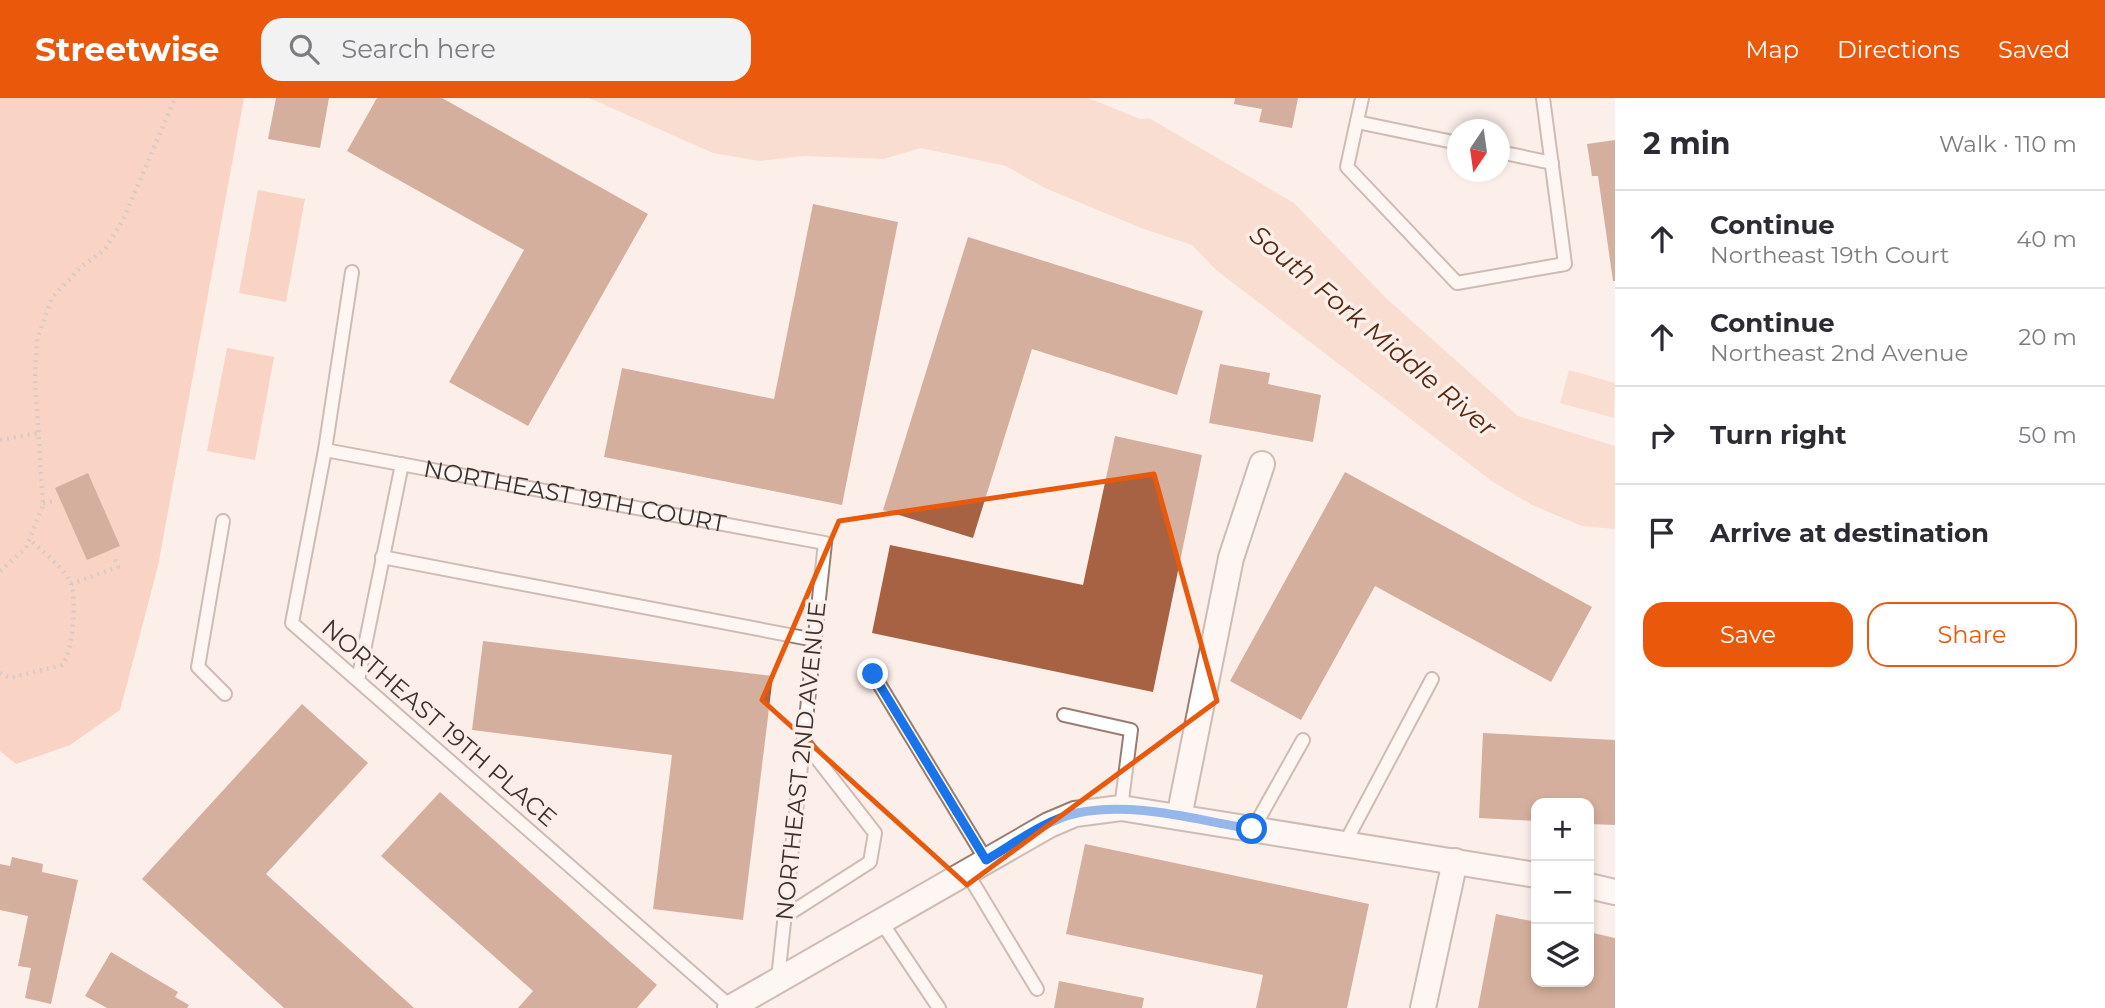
<!DOCTYPE html>
<meta charset="utf-8">
<style>
:root{--surface:#fff;--page:#f2f2f3;--text:#2b2b33;--muted:#7c7c81;--line:#e1e1e2;--accent:#ea580c}
body{margin:0;font-family:Montserrat,sans-serif;background:var(--page);color:var(--text)}
.controls{position:absolute;right:21px;bottom:21px;display:grid;overflow:hidden;border-radius:14px;box-shadow:0 4px 10px #0003}
.controls button{width:63px;height:63px;display:grid;place-items:center;padding:0;border:0;border-bottom:2px solid var(--line);background:var(--surface);color:var(--text);font:35px sans-serif}
.compass{position:absolute;left:1447px;top:21px;width:63px;height:63px;border-radius:50%;background:var(--surface);box-shadow:0 4px 10px #0003;rotate:193deg}
.stop{position:absolute;width:21px;height:21px;margin:-16px;border:5px solid #1a73e8;border-radius:50%;background:#fff}
.stop.end{background:#1a73e8;border-color:#fff;box-shadow:0 2px 7px #0008}
.list{margin:0;padding:0;list-style:none}
h2{display:flex;justify-content:space-between;align-items:center;height:91px;margin:0;padding:0 28px;font-size:30px}
h2 small{font-size:23px;font-weight:400;color:var(--muted)}
.list li{display:grid;grid-template-columns:46px 1fr auto;gap:21px;align-items:center;box-sizing:border-box;height:98px;padding:0 28px;border-top:2px solid var(--line)}
.list b{display:block;font-size:26px;white-space:nowrap}
.list p{margin:0;font-size:23px;white-space:nowrap;color:var(--muted)}
.list em{font-size:23px;font-style:normal;color:var(--muted)}
.actions{display:flex;gap:14px;padding:21px 28px}
.actions a{flex:1;padding:16px 0;border:2px solid var(--accent);border-radius:21px;text-align:center;font-size:24px;color:var(--accent)}
.actions .main{background:var(--accent);color:#fff}
.icon{flex:none;width:38px;height:38px;fill:none;stroke:currentColor;stroke-width:2;stroke-linecap:round;stroke-linejoin:round}
.map{position:relative;flex:none;width:1615px;height:910px;overflow:hidden}
header{display:flex;align-items:center;gap:42px;box-sizing:border-box;height:98px;padding:0 35px;background:var(--accent);color:#fff}
header strong{font-size:33px}
nav{display:flex;gap:38px;margin-inline-start:auto;font-size:24px}
.search{width:490px;height:63px;background:var(--page);display:flex;align-items:center;gap:18px;box-sizing:border-box;padding:0 24px;border-radius:21px;color:var(--muted);font-size:26px}
main{display:flex}
aside{flex:1;background:var(--surface)}
.map>svg:first-child{display:block}
.green{fill:#f6b497}
.water{fill:#f5c7b2}
.building{fill:#a66242}
.lines{fill:none;stroke-linecap:round;stroke-linejoin:round}
.service-casing{stroke:#9a7d71;stroke-width:16}
.minor-casing{stroke:#9a7d71;stroke-width:28}
.path{stroke:#ada19c;stroke-width:4.5;stroke-dasharray:2 5;stroke-linecap:butt}
.service{stroke:#fff;stroke-width:12}
.minor{stroke:#fff;stroke-width:24}
.route{stroke:#1a73e8;stroke-width:9}
.marked{fill:none;stroke:#e8590c;stroke-width:5;stroke-linejoin:round}
.labels{text-anchor:middle;stroke-width:7;stroke-linejoin:round;paint-order:stroke}
.street-label{font-size:24px;fill:#3d312c;stroke:#fcefea}
.water-label{font-size:26px;font-style:italic;fill:#582912;stroke:#fcefea}
</style>
<header>
<strong>Streetwise</strong>
<div class="search"><svg class="icon" aria-label="search" viewBox="0 0 24 24"><circle cx="10" cy="10" r="6"/><path d="M15 15l6 6"/></svg>Search here</div>
<nav><a>Map</a><a>Directions</a><a>Saved</a></nav>
</header>
<main>
<div class="map">
<svg width="1615" height="910" viewBox="0 0 1615 910">
<rect width="100%" height="100%" fill="#fcefea"/>
<g class="green">
<path d="M0,0H244L158,468L120,612L70,647L16,666L0,653Z"/>
<path d="M258,92L305,101L286,204L239,195Z"/>
<path d="M227,250L274,259L255,362L207,353Z"/>
</g>
<g class="water">
<path d="M589,0H1088L1140,21L1149,20L1294,105L1386,200L1518,318L1615,348V431L1582,428L1532,407L1493,384L1216,172L1192,147L1141,130L1045,90L1006,68L921,50L883,61L804,58L759,63L713,55Z"/>
<path d="M1569,272L1615,285L1614,320L1560,305Z"/>
</g>
<g class="building">
<path d="M276,0H329L320,50L268,41Z"/>
<path d="M377,0H442L648,116L528,328L449,284L524,152L347,53Z"/>
<path d="M1235,0H1298L1292,30L1259,24L1262,11L1234,6Z"/>
<path d="M1615,42V183H1613L1598,78H1592L1587,46Z"/>
<path d="M813,106L898,124L842,407L604,359L622,270L774,301Z"/>
<path d="M968,139L1203,213L1177,297L1032,251L973,440L883,412Z"/>
<path d="M1220,266L1270,275L1268,286L1321,297L1313,344L1209,325Z"/>
<path d="M1115,338L1202,357L1153,594L872,535L890,447L1083,487Z"/>
<path d="M1345,374L1592,509L1551,584L1375,488L1301,622L1230,583Z"/>
<path d="M88,375L120,448L87,462L55,390Z"/>
<path d="M483,543L773,578L743,822L653,811L672,657L472,632Z"/>
<path d="M302,606L368,665L266,776L414,910H284L142,781Z"/>
<path d="M1483,635L1615,642V727L1589,726V705H1536V723L1479,720Z"/>
<path d="M440,694L657,887L637,910H518L533,893L381,758Z"/>
<path d="M1085,746L1369,806L1347,910H1256L1263,877L1066,836Z"/>
<path d="M12,759L43,766L42,774L78,782L51,906L25,900L31,870L18,868L28,818L0,812V766L10,768Z"/>
<path d="M1496,816L1536,824V884H1589V834L1615,840V910H1478Z"/>
<path d="M111,854L178,894L175,899L189,907L187,910H107L85,898Z"/>
<path d="M1059,883L1144,900L1142,910H1054Z"/>
</g>
<g class="lines">
<defs>
<g id="service">
<path d="M1362,0L1347,69L1457,185L1565,166L1543,0"/>
<path d="M1357,24L1458,45"/>
<path d="M1500,54L1552,65"/>
<path d="M352,174L325,352L292,525L731,909"/>
<path id="s1" d="M325,352L825,445L778,880"/>
<path d="M223,423L198,569L225,596"/>
<path d="M382,459L815,542"/>
<path d="M873,576L986,762"/>
<path d="M358,582L402,366"/>
<path d="M1064,617L1131,632L1121,710"/>
<path d="M1253,731L1303,642"/>
<path d="M1345,745L1432,581"/>
<path d="M966,773L1037,891"/>
<path d="M784,819L870,764L875,735L804,644"/>
<path d="M880,822L939,910"/>
</g>
<g id="minor">
<path d="M1179,719L1231,460L1262,366"/>
<path d="M1589,788L1615,794"/>
<path d="M730,910L1049,727L1075,716L1121,710L1536,777"/>
<path d="M1423,910L1455,763"/>
</g>
</defs>
<use href="#service" class="service-casing"/>
<use href="#minor" class="minor-casing"/>
<g class="path">
<path d="M0,342L39,335"/>
<path d="M43,405L55,403"/>
<path d="M0,473L26,450L43,407L35,281L37,241L52,200L80,170L105,151L123,122L175,0"/>
<path d="M71,486L118,469L114,460"/>
<path d="M0,575L10,580L62,567C73,555 77,503 71,486C66,472 41,452 30,442"/>
</g>
<use href="#service" class="service"/>
<use href="#minor" class="minor"/>
</g>
<g class="lines">
<path class="route" d="M873,576L986,762C1014,746 1045,722 1077,715C1134,703 1195,722 1252,731"/>
</g>
<path d="M0 0H1615V910H0ZM1154,376L1217,603L967,787L762,602L839,423Z" fill="#fcefea" fill-opacity=".55" fill-rule="evenodd"/>
<path class="marked" d="M1154,376L1217,603L967,787L762,602L839,423Z"/>
<g class="labels">
<g class="street-label">
<text dy="8" stroke="none"><textPath href="#s1" startOffset="254">NORTHEAST 19TH COURT</textPath></text>
<text transform="translate(439 625) rotate(41)" y="8">NORTHEAST 19TH PLACE</text>
<text transform="translate(801 663) rotate(-84)" y="8">NORTHEAST 2ND AVENUE</text>
</g>
<g class="water-label">
<text transform="translate(1373 233) rotate(40)" y="9">South Fork Middle River</text>
</g>
</g>
</svg>
<div class="controls">
<button>+</button>
<button>−</button>
<button><svg class="icon" aria-label="layers" viewBox="0 0 24 24"><path d="M12 4l9 5-9 5-9-5zM3 14l9 5 9-5"/></svg></button>
</div>
<svg class="compass" viewBox="-18 -18 36 36"><path d="M0-13l5 13h-10z" fill="#e53935"/><path d="M0 13l5-13h-10z" fill="#7c7c81"/></svg>
<div class="stop" style="left:1252px;top:731px"></div>
<div class="stop end" style="left:873px;top:576px"></div>
</div>
<aside>
<h2>2 min<small>Walk · 110 m</small></h2>
<ul class="list">
<li><svg class="icon" aria-label="ahead" viewBox="0 0 24 24"><path d="M12 20V5M6 11l6-6 6 6"/></svg><div><b>Continue</b><p>Northeast 19th Court</p></div><em>40 m</em></li>
<li><svg class="icon" aria-label="ahead" viewBox="0 0 24 24"><path d="M12 20V5M6 11l6-6 6 6"/></svg><div><b>Continue</b><p>Northeast 2nd Avenue</p></div><em>20 m</em></li>
<li><svg class="icon" aria-label="right" viewBox="0 0 24 24"><path d="M7 20v-9h11M14 6l5 5-5 5"/></svg><div><b>Turn right</b></div><em>50 m</em></li>
<li><svg class="icon" aria-label="arrive" viewBox="0 0 24 24"><path d="M6 21V4h12l-3 4 3 4H6"/></svg><div><b>Arrive at destination</b></div></li>
</ul>
<div class="actions"><a class="main">Save</a><a>Share</a></div>
</aside>
</main>
